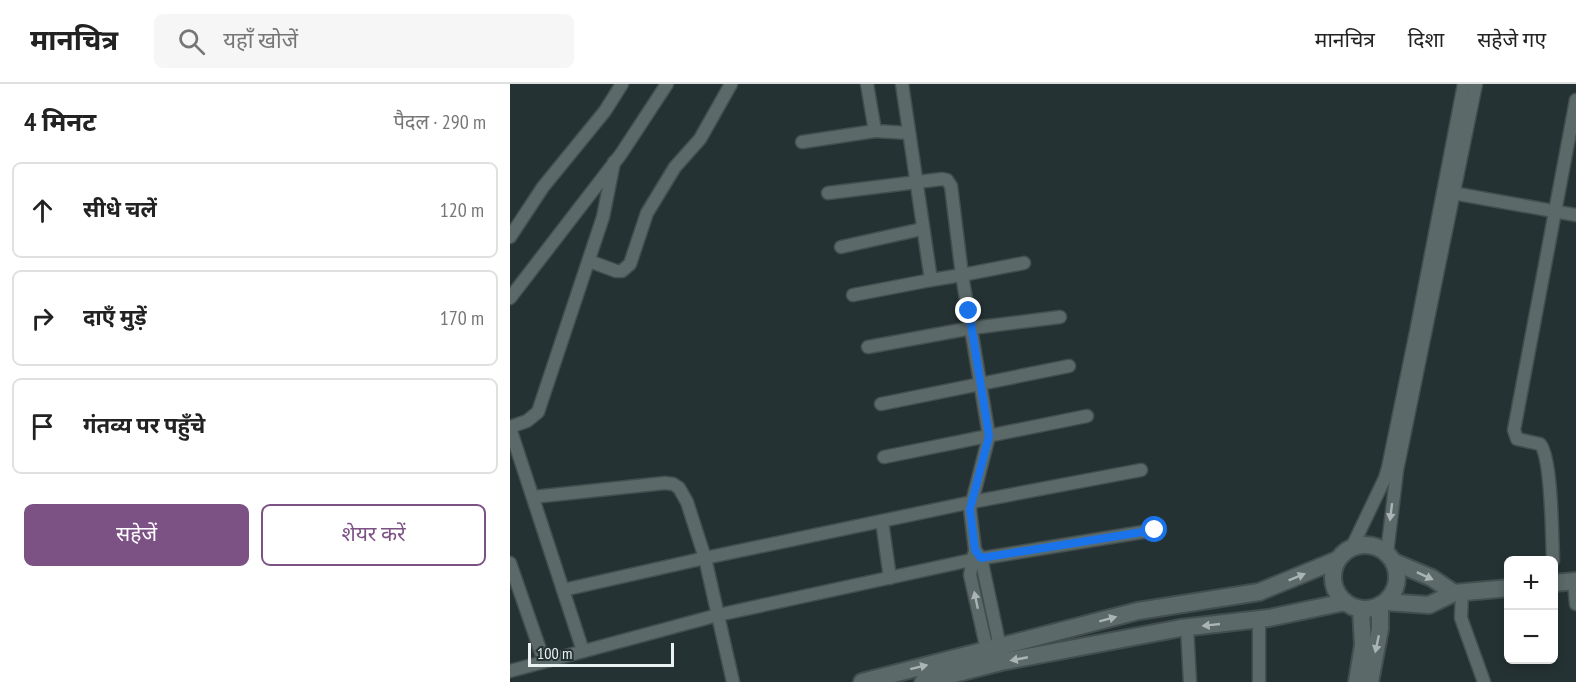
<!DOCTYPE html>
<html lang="hi">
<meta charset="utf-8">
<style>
:root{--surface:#fff;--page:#f6f6f6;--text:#222;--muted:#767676;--line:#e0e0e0;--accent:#7c5285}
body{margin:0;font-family:"PT Sans Narrow","Noto Sans Devanagari",sans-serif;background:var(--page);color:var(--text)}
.controls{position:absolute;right:18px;bottom:18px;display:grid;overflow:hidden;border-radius:9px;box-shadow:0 3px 9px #0003}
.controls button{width:54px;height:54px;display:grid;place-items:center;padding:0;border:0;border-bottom:2px solid var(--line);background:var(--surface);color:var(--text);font:30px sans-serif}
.scale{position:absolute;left:18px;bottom:15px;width:146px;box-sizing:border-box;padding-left:6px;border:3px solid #eaf2f2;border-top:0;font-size:16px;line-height:21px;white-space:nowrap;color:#eaf2f2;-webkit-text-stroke:4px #253233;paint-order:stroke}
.stop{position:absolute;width:18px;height:18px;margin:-14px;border:4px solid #1a73e8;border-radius:50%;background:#fff}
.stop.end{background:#1a73e8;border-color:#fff;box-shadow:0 2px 6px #0008}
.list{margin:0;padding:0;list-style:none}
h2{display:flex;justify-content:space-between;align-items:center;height:78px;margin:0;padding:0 24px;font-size:26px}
h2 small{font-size:20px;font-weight:400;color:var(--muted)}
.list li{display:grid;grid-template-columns:39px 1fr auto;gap:18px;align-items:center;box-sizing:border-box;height:96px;margin:0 12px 12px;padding:0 12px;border:2px solid var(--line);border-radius:9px}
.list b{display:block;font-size:22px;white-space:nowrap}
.list em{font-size:20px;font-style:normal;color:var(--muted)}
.actions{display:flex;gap:12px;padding:18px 24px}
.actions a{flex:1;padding:14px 0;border:2px solid var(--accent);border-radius:9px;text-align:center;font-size:21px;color:var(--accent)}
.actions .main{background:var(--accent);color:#fff}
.icon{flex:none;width:33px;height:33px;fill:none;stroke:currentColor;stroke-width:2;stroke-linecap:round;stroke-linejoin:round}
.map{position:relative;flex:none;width:1066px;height:598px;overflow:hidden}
header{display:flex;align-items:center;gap:36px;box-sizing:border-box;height:84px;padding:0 30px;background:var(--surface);border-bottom:2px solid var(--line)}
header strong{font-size:28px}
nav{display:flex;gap:33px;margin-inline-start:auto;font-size:21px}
.search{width:420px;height:54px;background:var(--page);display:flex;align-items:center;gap:15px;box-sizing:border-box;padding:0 21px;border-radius:9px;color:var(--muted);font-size:22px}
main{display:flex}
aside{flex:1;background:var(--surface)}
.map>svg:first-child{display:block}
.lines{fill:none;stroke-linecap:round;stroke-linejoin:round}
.street-casing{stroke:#434e4e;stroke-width:15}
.secondary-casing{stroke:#434e4e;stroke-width:20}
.street{stroke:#5b6969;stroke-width:12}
.secondary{stroke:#5b6969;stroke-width:16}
.oneway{fill:#aab4b4}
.route{stroke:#1a73e8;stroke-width:8}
</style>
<header>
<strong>मानचित्र</strong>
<div class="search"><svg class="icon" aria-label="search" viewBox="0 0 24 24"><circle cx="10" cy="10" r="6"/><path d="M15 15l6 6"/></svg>यहाँ खोजें</div>
<nav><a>मानचित्र</a><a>दिशा</a><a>सहेजे गए</a></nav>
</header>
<main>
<aside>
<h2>4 मिनट<small>पैदल · 290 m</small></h2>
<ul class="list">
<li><svg class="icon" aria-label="ahead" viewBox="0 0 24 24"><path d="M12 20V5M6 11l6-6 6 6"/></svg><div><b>सीधे चलें</b></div><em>120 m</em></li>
<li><svg class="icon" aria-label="right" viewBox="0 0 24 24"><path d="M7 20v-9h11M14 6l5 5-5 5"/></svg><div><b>दाएँ मुड़ें</b></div><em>170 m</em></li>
<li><svg class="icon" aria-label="arrive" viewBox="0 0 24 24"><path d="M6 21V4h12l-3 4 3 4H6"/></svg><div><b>गंतव्य पर पहुँचे</b></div></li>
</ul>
<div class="actions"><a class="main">सहेजें</a><a>शेयर करें</a></div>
</aside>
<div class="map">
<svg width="1066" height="598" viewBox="0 0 1066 598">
<rect width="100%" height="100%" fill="#253233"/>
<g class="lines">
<defs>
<g id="street">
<path d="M357,0L365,47L399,49"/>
<path d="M292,58L365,47"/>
<path d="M937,108L1066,131"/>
<path d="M318,109L432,95L437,96L441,102L452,191L514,179"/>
<path d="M0,153L33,103L95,27L112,0"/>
<path d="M331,163L412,145"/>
<path d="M79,177L106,187H112L120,180L137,129L165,83L190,55L221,0"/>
<path d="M343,211L421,196"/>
<path d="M0,214L111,70L157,0"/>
<path d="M358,263L462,244L550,233"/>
<path d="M371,320L559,282"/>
<path d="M0,343L17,337L28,328L93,133L104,78"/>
<path d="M0,344L73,567"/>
<path d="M374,373L577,332"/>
<path d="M23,413L155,399L163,400L169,404L177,418L195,474L223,598"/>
<path d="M372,437L380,494"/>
<path d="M842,463L875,394L878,384L906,248L954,0"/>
<path d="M877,469L887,386L966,0"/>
<path d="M464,470L460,491L477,566"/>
<path d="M1043,476C1042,455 1042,373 1030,360L1007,355L1004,346L1066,16"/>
<path d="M0,479L34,577"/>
<path d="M1064,497L1066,520"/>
<path d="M53,506L195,474L462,418L479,352L452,191L421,196L392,0"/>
<path d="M952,508L951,534L974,598"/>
<path d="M749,535V598"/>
<path d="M677,543L680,598"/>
<path d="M490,563L471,474L465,466L460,425L462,418L631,386"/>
<path d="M0,587L208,531L461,476L645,446"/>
</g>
<g id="secondary">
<circle cx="855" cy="493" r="32"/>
<path d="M884,478L922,494L944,509"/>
<path d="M1044,499L1066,497"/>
<path d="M876,518L919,521L944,509L999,504"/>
<path d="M352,598L628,527L749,508L827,476"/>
<path d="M413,598L491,578L671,544L759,534L835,518"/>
<path d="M847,598L853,561L851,525"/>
<path d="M860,598L870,545V521"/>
</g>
</defs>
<use href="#street" class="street-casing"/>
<use href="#secondary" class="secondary-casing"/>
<use href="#street" class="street"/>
<use href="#secondary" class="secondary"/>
</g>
<defs><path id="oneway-solid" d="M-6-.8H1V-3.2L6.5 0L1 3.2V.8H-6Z" transform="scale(1.5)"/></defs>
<g class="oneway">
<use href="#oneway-solid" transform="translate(881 428) rotate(97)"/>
<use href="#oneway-solid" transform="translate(915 492) rotate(25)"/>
<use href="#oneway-solid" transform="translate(787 493) rotate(-22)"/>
<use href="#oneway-solid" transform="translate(466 516) rotate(-102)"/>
<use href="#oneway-solid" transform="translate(598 535) rotate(-15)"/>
<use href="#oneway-solid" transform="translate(701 541) rotate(174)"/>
<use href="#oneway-solid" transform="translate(867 560) rotate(102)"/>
<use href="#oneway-solid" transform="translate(509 575) rotate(169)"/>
<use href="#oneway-solid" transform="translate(409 583) rotate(-14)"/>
</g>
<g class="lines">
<path class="route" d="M459,227L479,352L460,425L465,466L471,474L645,446"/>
</g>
</svg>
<div class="controls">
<button>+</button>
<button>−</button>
</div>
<div class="scale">100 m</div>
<div class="stop" style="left:645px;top:446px"></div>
<div class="stop end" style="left:459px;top:227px"></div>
</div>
</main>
